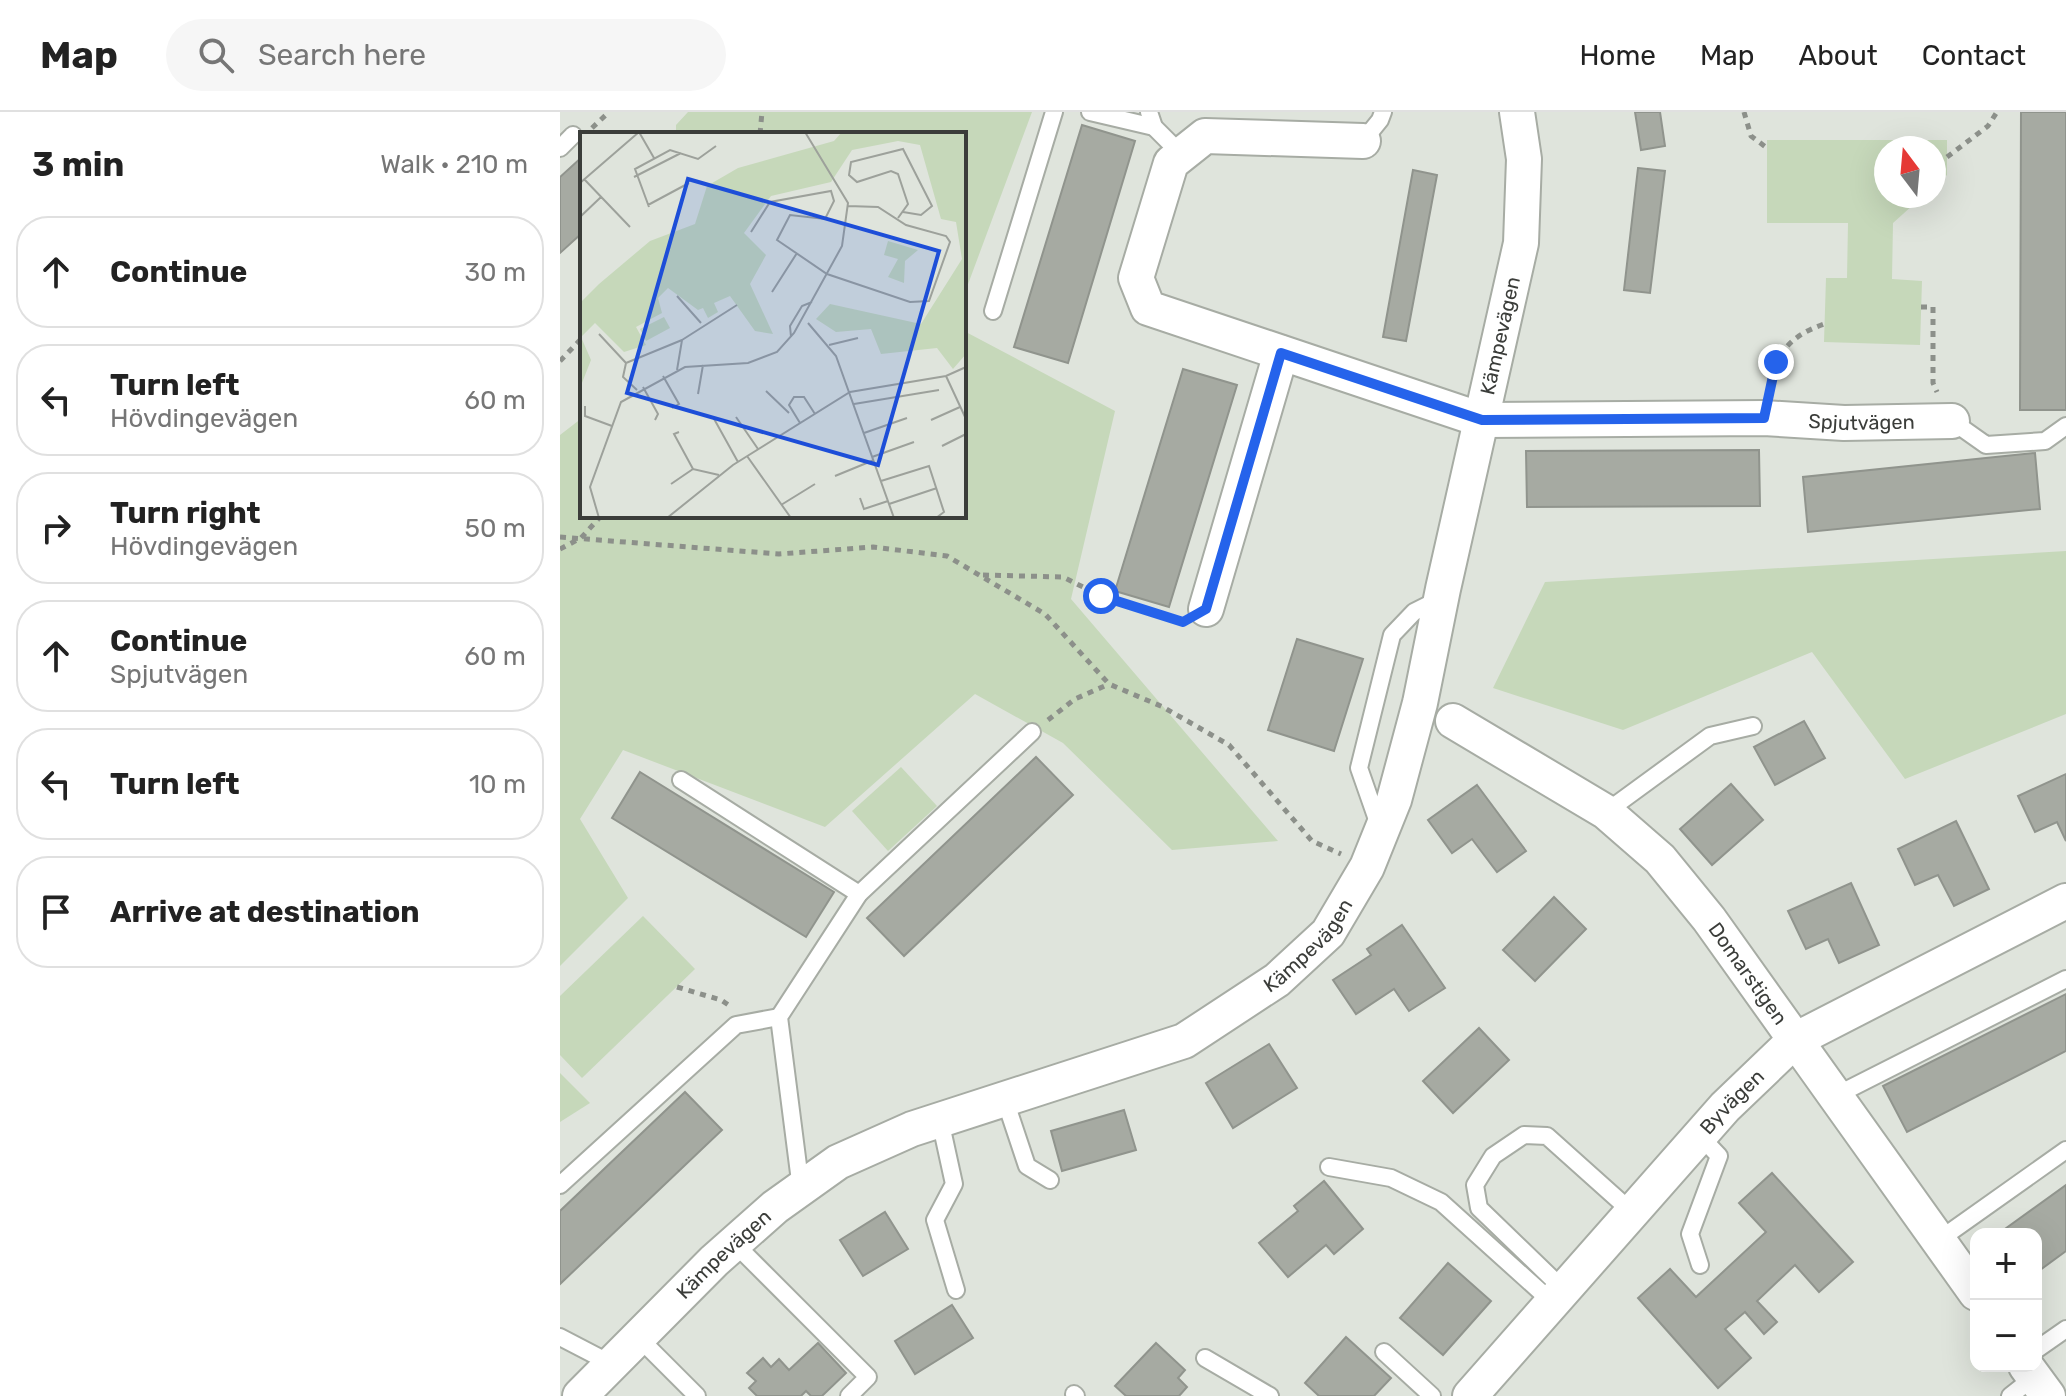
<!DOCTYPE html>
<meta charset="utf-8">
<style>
:root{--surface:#fff;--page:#f6f6f6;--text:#222;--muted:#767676;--line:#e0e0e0}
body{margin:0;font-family:Rubik,sans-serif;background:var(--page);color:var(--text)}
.controls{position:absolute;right:24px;bottom:24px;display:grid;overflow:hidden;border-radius:16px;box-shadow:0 8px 32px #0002}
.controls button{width:72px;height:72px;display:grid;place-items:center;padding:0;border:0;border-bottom:2px solid var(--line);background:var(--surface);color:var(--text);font:40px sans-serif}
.compass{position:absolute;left:1314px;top:24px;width:72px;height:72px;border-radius:50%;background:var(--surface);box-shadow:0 8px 32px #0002;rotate:344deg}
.stop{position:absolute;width:24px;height:24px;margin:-18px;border:6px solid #2563eb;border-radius:50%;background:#fff}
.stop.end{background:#2563eb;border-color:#fff;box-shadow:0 2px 8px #0008}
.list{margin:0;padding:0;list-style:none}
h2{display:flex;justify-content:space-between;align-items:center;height:104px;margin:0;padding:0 32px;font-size:34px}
h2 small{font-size:26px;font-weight:400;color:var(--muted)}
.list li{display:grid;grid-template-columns:52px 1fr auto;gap:24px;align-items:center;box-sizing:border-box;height:112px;margin:0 16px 16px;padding:0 16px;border:2px solid var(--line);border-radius:32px}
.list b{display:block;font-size:30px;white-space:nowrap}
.list p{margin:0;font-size:26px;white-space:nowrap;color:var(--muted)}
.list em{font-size:26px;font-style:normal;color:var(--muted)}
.icon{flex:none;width:44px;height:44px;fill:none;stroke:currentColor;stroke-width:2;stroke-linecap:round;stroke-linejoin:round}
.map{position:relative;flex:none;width:1506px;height:1284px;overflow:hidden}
header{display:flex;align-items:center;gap:48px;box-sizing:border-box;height:112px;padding:0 40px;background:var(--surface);border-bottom:2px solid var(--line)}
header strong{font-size:38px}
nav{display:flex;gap:44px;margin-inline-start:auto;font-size:28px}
.search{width:560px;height:72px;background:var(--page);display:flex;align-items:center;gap:20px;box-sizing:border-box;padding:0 28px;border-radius:44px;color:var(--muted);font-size:30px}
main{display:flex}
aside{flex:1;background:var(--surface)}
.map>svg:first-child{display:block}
.green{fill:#c6d8ba}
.building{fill:#a6aaa2;stroke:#90948d;stroke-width:2}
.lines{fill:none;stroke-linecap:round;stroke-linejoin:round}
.service-casing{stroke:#a7aca4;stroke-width:20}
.minor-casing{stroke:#a7aca4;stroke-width:38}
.path{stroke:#8c908a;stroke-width:5;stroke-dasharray:6 6;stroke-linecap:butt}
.service{stroke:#fff;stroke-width:16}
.minor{stroke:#fff;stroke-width:34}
.route{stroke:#2563eb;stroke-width:10}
.labels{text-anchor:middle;stroke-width:6;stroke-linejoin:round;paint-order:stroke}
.street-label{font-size:20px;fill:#3b3d3a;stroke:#fff}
.inset-road{fill:none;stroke:#9da19b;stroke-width:2}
.view{fill:#1d4ed8;fill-opacity:0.15;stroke:#1d4ed8;stroke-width:4}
.inset-edge{fill:none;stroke:#3b3d3a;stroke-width:4}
</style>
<header>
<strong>Map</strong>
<div class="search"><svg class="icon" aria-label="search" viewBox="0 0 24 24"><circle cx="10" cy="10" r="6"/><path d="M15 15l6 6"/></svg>Search here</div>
<nav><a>Home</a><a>Map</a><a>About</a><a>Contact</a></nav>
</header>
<main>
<aside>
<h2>3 min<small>Walk · 210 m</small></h2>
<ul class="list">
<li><svg class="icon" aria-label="ahead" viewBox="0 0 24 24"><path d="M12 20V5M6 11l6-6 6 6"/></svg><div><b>Continue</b></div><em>30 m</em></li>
<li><svg class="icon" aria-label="left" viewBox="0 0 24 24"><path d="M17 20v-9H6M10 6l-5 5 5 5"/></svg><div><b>Turn left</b><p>Hövdingevägen</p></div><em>60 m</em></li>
<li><svg class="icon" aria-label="right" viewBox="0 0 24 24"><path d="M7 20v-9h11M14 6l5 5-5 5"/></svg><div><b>Turn right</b><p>Hövdingevägen</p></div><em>50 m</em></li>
<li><svg class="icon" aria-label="ahead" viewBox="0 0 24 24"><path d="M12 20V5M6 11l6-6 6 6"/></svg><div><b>Continue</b><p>Spjutvägen</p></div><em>60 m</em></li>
<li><svg class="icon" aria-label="left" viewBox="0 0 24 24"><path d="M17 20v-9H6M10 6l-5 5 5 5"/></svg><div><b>Turn left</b></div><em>10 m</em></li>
<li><svg class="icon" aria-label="arrive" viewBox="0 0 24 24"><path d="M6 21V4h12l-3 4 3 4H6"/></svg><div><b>Arrive at destination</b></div></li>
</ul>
</aside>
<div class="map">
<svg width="1506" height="1284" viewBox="0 0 1506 1284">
<rect width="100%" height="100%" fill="#dfe4dc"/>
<g class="green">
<path d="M128,0H472L404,183V22H116V13Z"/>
<path d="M1207,28H1387V63L1374,74V36H1326V84H1363L1333,111L1332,167L1362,169L1360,233L1264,230L1266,166H1287L1288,111H1207Z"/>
<path d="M404,219L555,299L511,487L718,729L612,738L503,631L415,582L265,715L63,638L20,707L68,786L0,854V323L22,306V404H404Z"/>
<path d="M1506,439V602L1345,667L1252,540L1063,618L933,576L985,470Z"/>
<path d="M341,655L377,694L328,739L292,699Z"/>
<path d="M83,804L135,857L22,966L0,943V884Z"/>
<path d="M0,961L30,991L0,1010Z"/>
</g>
<g class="building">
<path d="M1075,0H1100L1105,34L1081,38Z"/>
<path d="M1461,0H1506V298H1460Z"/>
<path d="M522,13L575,29L508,251L454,235Z"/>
<path d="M22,45V121L0,141V65Z"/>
<path d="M1078,56L1105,59L1090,181L1064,178Z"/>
<path d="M853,58L877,63L846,229L823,225Z"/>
<path d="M623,257L677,273L609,495L555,479Z"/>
<path d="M1199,338L1200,394L967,395L966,339Z"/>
<path d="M1475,341L1480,397L1248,420L1243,365Z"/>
<path d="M737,527L803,547L774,639L708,618Z"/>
<path d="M1244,609L1265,646L1215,673L1194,635Z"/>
<path d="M476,645L513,683L344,844L307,806Z"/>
<path d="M80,660L274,780L246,825L52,706Z"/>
<path d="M1506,662V729L1497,710L1475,720L1458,684Z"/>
<path d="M1171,672L1203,708L1152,753L1120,717Z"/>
<path d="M917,673L966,739L937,760L912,727L892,741L868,708Z"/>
<path d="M1396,709L1429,777L1394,794L1378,763L1355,773L1338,737Z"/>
<path d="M1291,771L1319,833L1279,851L1268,827L1246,837L1228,799Z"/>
<path d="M994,785L1026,817L975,869L943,838Z"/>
<path d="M842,813L885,876L849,899L834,877L796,902L773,868L811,843L807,837Z"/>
<path d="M1506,882V939L1347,1020L1323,974Z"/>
<path d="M919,916L949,948L893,1001L863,969Z"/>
<path d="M709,932L737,976L673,1016L646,971Z"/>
<path d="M125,980L162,1018L0,1172V1099Z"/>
<path d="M564,998L576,1038L502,1059L491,1019Z"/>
<path d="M1212,1061L1293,1150L1259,1180L1235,1153L1197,1189L1217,1210L1204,1222L1185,1200L1165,1217L1191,1246L1158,1276L1078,1186L1110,1157L1136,1185L1206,1120L1179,1091Z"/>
<path d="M764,1069L803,1117L774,1142L766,1133L728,1165L699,1131L738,1099L734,1094Z"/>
<path d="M1506,1073V1139L1476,1161V1122H1438Z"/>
<path d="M325,1100L348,1137L303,1164L280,1128Z"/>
<path d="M888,1151L931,1189L883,1243L840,1206Z"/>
<path d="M392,1193L413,1226L355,1262L335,1229Z"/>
<path d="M786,1225L831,1266L814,1284H759L745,1271Z"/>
<path d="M258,1231L286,1261L262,1284H251L246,1279L241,1284H197L189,1276L196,1269L187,1261L203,1246L211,1255L219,1247L229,1258Z"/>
<path d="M596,1231L625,1258L618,1266L627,1275L619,1284H566L555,1274Z"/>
</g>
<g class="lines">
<defs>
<g id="service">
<path d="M530,0L594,15"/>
<path d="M589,0L594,15L620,41"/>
<path d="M803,29L820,8L823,0"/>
<path d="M0,36L13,23"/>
<path d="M433,199L494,0"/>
<path d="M1392,309L1426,333L1485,329L1506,314"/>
<path d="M121,668L299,782"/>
<path d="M1046,700L1150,624L1193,614"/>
<path d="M820,716L799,656L832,523L854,500L880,487"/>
<path d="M1275,984L1506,867"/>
<path d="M445,988L467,1054L490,1068"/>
<path d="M380,1008L394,1072L375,1108L396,1178"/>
<path d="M1140,1024L1159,1044L1130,1122L1140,1153"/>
<path d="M769,1055L831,1066L881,1090L993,1191"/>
<path d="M0,1073L176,913L219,905"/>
<path d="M241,1077L219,905L299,782L472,620"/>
<path d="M1379,1128L1506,1038"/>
<path d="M175,1132L308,1265L289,1284"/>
<path d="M1005,1179L919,1096L915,1073L933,1044L964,1023L987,1024L1073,1101"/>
<path d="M77,1224L137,1284"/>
<path d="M0,1225L50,1251"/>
<path d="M1476,1238L1506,1217"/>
<path d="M824,1240L872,1284"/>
<path d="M645,1246L710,1284"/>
<path d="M514,1282L516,1284"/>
<path d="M1450,1284L1474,1265"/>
</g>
<g id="minor">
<path id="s1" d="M803,29L645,24L611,51L576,166L588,196L922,308L1204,306L1284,311L1392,309"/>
<path d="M646,497L721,241"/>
<path id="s2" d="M893,609L1046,700L1100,747L1149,807L1416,1181"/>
<path d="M1466,1254L1488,1284"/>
<path id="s3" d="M20,1284L154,1149L215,1095L278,1050L352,1017L624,929L717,868L768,821L807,755L834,688L860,591L883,477L961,131L964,47L957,0"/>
<path id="s4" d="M910,1284L1165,995L1235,928L1506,789"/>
</g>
</defs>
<use href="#service" class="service-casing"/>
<use href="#minor" class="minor-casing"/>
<g class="path">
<path d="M1184,0L1191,24L1207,36"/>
<path d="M32,16L49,0"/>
<path d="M200,22L202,0"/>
<path d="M1387,45L1428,14L1437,0"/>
<path d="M1361,195H1373V271L1377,280"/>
<path d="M0,249L22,226"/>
<path d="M1210,278C1217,240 1228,225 1264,212"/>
<path d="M0,425L219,442L313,435L387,444L485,502L549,572L603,595L669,633L752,729L781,742"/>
<path d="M0,437L21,426L41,404"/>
<path d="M423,463L503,465L541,484L617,508"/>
<path d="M488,608L515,587L549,572"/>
<path d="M117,875L161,888L170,894"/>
</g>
<use href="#service" class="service"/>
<use href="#minor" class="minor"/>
</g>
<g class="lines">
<path class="route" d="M541,484L623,510L646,497L721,241L922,308L1204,306L1216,250"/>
</g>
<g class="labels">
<g class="street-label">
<text dy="7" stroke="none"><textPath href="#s3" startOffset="1522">Kämpevägen</textPath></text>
<text dy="7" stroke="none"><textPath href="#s1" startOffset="1086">Spjutvägen</textPath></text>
<text dy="7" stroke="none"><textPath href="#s3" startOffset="874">Kämpevägen</textPath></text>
<text dy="7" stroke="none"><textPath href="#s2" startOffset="394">Domarstigen</textPath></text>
<text dy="7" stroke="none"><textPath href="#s4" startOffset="394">Byvägen</textPath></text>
<text dy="7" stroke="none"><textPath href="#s3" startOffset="202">Kämpevägen</textPath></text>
</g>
</g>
<g transform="translate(20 20)">
<rect width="386" height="386" fill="#dfe4dc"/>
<path d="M262,0H386V222L373,237L357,216L301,222L291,197L256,200L236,187L250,172L341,192L382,127L376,90L361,87L340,13L318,9L272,18L251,50L191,64L164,101L186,123L170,152L193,202L175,199L150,164L134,171L138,180L128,186L123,176L118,178L88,156L78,166L82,181L56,195L66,213L44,220L15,191L1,205L11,228L0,256V171L19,152L70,109L115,92L127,54L158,36L254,9ZM308,109L338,118L325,129L324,151L308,145L318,127L304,123ZM84,185L90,196L66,209L60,197Z" fill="#c6d8ba"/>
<path class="inset-road" d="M59,0L74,26M54,45L101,21M4,47L50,95M0,51L59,0M68,73L109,51M69,75L55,37L90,18L118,27L136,14M0,85L21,65M318,86L328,72L318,42L311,39L277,50L269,43L271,30L323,17L352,74L341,83L323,80M171,100L190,70L251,59L254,69L245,87L210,83L197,108L247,142L330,170L349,169L370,110L366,104L326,93L298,75L268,74M192,160L217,121M97,164L121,191M228,191L256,224L314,386M19,202L46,231L102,208M211,205L210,194L222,174L232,170M249,213L278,206M46,231L43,245L57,258M97,238L102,208L157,173M83,244L99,272L92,276M366,244L386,287M63,255L78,282L75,288M186,259L209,281M118,262L123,233M274,272L359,258M5,274V284L32,294M133,285L158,330M156,285L178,317M351,288L380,275M220,291L209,273L214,265H224L235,282M99,300L94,302L113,337M284,301L327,286M362,314L386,302M167,324L211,386M292,325L334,310M255,344L294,328M301,349L349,334L364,380L356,386M91,352L113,337L139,343M280,366L284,377L308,369M309,372L357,356M201,373L235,352M19,386L10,355L41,270L105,235L168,231L197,220L214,201L262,114L268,71L225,0M87,386L153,333L270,260L366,244L386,235"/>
<path class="view" d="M108,47L359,119L298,333L47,261Z"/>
<rect width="386" height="386" class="inset-edge"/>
</g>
</svg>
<div class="controls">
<button>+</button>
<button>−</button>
</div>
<svg class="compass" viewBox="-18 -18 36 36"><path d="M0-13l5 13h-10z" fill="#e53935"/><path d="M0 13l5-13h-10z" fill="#767676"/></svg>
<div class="stop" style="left:541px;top:484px"></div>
<div class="stop end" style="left:1216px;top:250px"></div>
</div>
</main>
